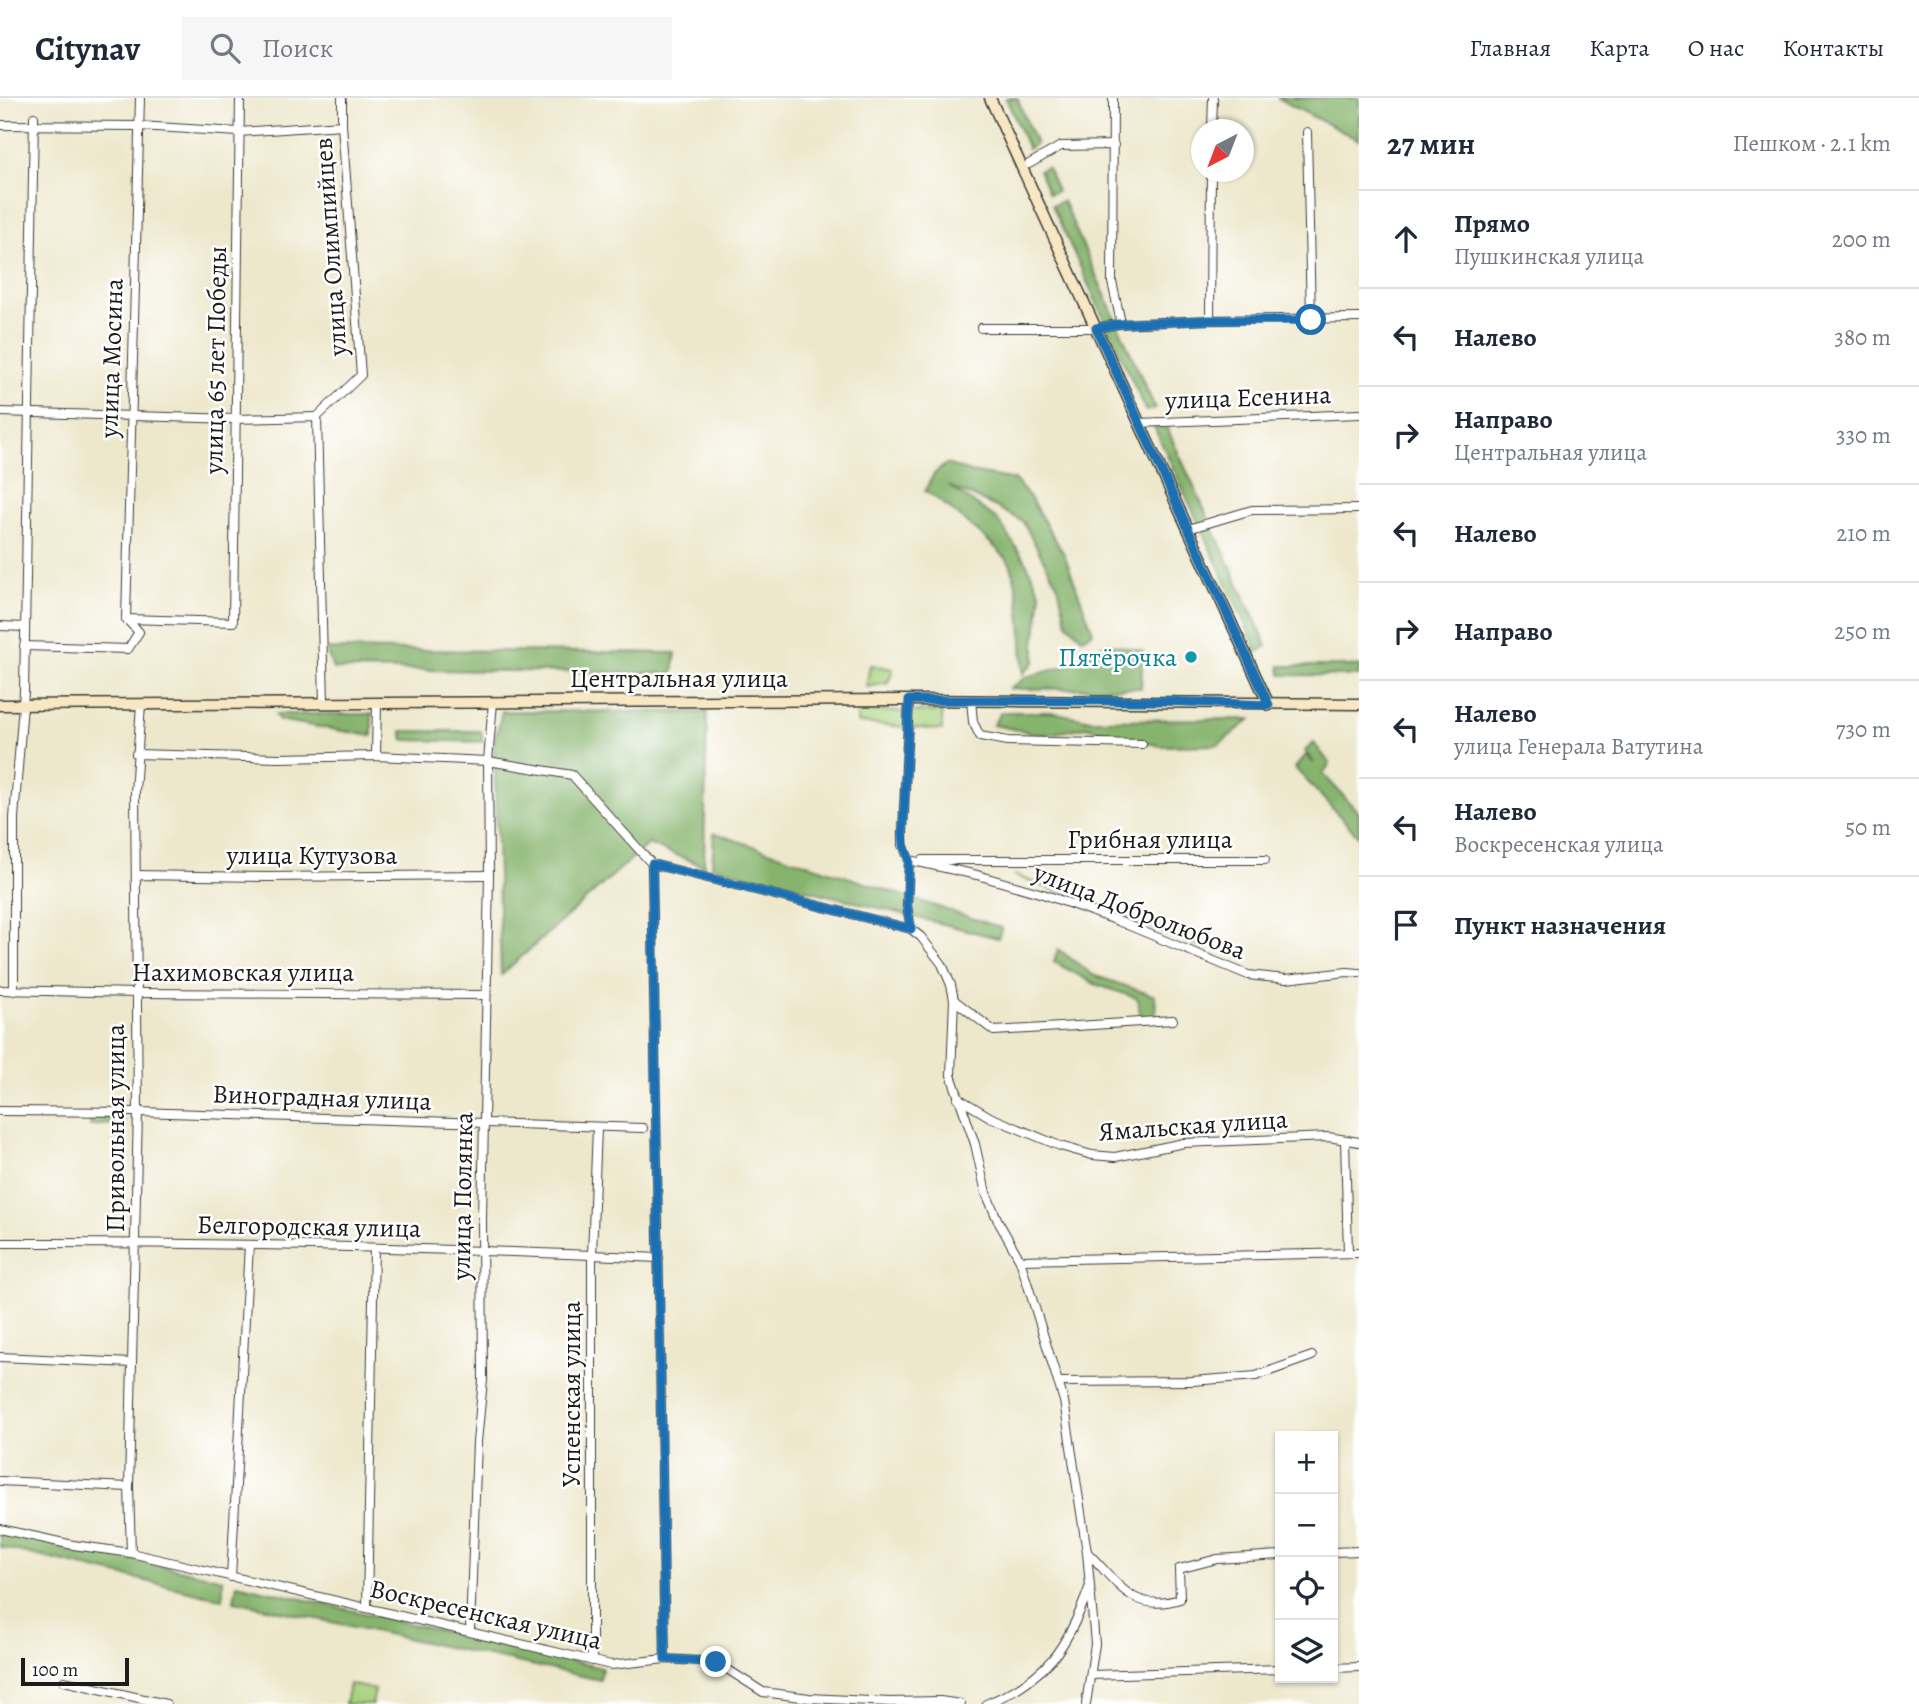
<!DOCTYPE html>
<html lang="ru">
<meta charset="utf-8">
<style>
:root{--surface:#fff;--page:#f6f6f7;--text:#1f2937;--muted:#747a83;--line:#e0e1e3}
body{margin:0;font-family:Alegreya,serif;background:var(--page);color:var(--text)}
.controls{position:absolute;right:21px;bottom:21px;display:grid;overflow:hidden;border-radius:0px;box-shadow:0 2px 5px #0004}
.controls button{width:63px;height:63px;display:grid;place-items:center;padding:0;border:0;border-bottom:2px solid var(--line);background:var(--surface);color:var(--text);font:35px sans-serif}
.compass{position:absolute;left:1191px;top:21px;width:63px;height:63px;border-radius:50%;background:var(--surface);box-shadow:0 2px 5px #0004;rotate:222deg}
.scale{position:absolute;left:21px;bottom:18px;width:108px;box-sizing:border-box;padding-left:7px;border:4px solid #1c1c1c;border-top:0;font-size:19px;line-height:24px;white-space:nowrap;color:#1c1c1c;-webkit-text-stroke:5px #fff;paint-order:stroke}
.stop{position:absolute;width:21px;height:21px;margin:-16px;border:5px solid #1f6fb2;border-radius:50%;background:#fff}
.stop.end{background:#1f6fb2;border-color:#fff;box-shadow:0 2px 7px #0008}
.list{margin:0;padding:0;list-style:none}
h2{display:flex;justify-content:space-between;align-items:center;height:91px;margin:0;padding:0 28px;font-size:30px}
h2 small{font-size:23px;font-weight:400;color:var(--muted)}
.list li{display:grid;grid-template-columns:46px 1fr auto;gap:21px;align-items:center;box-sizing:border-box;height:98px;padding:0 28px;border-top:2px solid var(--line)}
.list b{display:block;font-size:26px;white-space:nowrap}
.list p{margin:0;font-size:23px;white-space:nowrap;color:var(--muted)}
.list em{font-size:23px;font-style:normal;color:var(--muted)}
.icon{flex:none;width:38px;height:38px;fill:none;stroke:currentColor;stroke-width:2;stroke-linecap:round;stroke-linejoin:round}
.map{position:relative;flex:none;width:1359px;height:1606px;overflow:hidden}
header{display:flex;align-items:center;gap:42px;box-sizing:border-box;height:98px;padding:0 35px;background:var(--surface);border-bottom:2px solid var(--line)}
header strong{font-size:33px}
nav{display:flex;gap:38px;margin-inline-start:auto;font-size:24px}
.search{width:490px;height:63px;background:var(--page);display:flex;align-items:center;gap:18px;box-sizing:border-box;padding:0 24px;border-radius:0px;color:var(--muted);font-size:26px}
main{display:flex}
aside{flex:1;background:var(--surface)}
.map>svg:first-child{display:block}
.green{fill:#a8d27e;stroke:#62774d;stroke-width:2}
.forest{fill:#86b46d;stroke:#516844;stroke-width:2}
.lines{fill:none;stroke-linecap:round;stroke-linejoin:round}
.street-casing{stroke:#3b3a36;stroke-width:10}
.secondary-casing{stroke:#3b3a36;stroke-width:13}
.street{stroke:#fff;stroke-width:8}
.secondary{stroke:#f7e8c3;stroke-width:10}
.route{stroke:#1f6fb2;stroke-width:9}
.culture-dot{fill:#0f9aa8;stroke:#fff;stroke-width:2.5}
.labels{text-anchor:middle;stroke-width:5;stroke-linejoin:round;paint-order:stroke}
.street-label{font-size:26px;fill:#1c1c1c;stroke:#fff}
.culture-label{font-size:26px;fill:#0d838f;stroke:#fff;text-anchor:end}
</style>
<header>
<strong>Citynav</strong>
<div class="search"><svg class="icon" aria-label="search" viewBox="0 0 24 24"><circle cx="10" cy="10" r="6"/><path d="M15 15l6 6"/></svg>Поиск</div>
<nav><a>Главная</a><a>Карта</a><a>О нас</a><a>Контакты</a></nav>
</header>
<main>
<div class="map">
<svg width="1359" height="1606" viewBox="0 0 1359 1606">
<rect width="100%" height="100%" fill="#fff"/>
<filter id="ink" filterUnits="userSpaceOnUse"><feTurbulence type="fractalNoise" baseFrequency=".0143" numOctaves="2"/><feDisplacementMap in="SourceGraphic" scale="14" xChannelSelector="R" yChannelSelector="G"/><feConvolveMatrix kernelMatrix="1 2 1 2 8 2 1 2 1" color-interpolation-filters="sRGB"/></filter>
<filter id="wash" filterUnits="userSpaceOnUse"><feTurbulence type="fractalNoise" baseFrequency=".00686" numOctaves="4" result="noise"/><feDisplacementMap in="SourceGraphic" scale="28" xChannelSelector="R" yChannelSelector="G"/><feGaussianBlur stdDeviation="1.57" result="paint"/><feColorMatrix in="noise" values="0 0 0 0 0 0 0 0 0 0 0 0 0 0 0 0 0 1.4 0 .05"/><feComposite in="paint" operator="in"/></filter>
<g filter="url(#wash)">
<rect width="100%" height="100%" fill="#ede7cb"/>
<g class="green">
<path d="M870,567L893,571L888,585L866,589Z"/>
<path d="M857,613L942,614V632L857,625Z"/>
<path d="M349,1586L375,1592L372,1606H345Z"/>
</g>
<g class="forest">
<path d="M1006,0H1017L1036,46L1028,51Z"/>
<path d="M1277,0H1359V42Z"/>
<path d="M1047,69L1057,93L1049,96L1039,72Z"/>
<path d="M1063,103L1155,310L1146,313L1052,107Z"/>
<path d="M1154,329L1167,330L1267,548L1258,554Z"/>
<path d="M946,366L971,374L1015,382L1030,400L1064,456L1093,534L1082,540L1067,525L1058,488L1023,424L996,409L949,388L997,421L1026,464L1041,496L1035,546V563L1023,576C1022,541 1022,502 1011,468C1006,454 940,402 925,393L934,376Z"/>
<path d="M1107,545L1143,553L1141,590L1010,591L1026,579L1067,568Z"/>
<path d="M326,551L676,555L673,575L333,571Z"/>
<path d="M1280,568H1359V578L1281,577Z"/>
<path d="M502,613L707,614L704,768L648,746L501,877L494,647Z"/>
<path d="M1001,614H1051L1091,622L1251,621L1218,647L1160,648L1086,629L1044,637L993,627Z"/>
<path d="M276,616H372V638L279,622Z"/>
<path d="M402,633H481L483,644L404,642Z"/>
<path d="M1314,645L1330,666L1323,676L1359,715V739L1295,670L1306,657L1314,665L1305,653Z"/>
<path d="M714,735L1002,830L998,840L712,768Z"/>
<path d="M1014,777L1202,845L1206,852Z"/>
<path d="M1058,851L1093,877L1155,898L1156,919L1142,924L1137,900L1095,886L1054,864Z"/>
<path d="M91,1018L123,1019V1025L90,1028Z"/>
<path d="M0,1431L223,1481V1501L0,1449Z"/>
<path d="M237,1486L602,1570L600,1582L234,1503Z"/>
</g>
</g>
<g filter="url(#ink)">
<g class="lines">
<defs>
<g id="street">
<path d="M1113,0L1112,184L1120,220L1118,226"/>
<path d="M0,27L139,28L239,34L342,27"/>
<path d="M1212,32L1213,0"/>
<path d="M1307,34L1311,222"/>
<path d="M1029,66L1061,48L1114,47"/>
<path d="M1210,222L1211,74"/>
<path d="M981,230H1096L1118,226L1210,222L1359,220"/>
<path d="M0,314L235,321L317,319L324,605"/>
<path d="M317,319L361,277L342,27V0"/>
<path d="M1139,325L1359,316"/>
<path d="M1188,431L1252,412L1359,411"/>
<path d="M126,521L140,0"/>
<path d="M0,528L24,529"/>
<path d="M24,548L128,551L139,534L126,521L233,524L240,0"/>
<path d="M909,602L903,734V747L909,762L907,808L911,831L921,839L942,866L951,887L954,902L951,977L975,1046L986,1095L998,1123L1020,1162L1064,1303L1087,1454L1095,1546L1086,1606"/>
<path d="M971,602L973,624L980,638L1008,643L1142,646"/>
<path d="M136,656L279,660L376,658L488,663L572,677L652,766L911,831"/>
<path d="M376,658L377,604"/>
<path d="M909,762L977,777L1043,796L1113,821L1248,877L1286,881L1347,874L1359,875"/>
<path d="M923,762H1265"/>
<path d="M652,766L665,1561"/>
<path d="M136,777L266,779L489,777"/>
<path d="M0,892L137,895L486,897"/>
<path d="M14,893V720L24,594L34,19"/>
<path d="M954,902L994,933L1173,922"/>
<path d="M958,1000L990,1019L1060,1048L1092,1057L1115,1059L1184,1045L1328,1039L1359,1044"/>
<path d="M0,1013L138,1014L643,1030"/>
<path d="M1345,1042L1348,1155"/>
<path d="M0,1145C220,1144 440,1150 659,1160"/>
<path d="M1020,1162L1359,1155"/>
<path d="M0,1259L132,1265"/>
<path d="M1058,1284L1192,1283L1256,1278L1312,1258"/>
<path d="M0,1383L129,1389"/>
<path d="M0,1431L73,1447L131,1455L611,1567L665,1561L716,1564L763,1594L809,1600L890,1604L940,1603L961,1606"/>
<path d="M1087,1454C1118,1484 1131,1516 1180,1501L1179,1471L1217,1461L1280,1457"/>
<path d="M1333,1454L1359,1453"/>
<path d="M131,1455L129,1389L138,1014L135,694L141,606"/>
<path d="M231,1479L249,1147"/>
<path d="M367,1510L374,1150"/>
<path d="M470,1533L477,1344L483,1282L482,1120L489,777L488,663L493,604"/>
<path d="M592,1563V1157L597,1030"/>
<path d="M1333,1570L1359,1569"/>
<path d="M1091,1577L1280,1571"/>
<path d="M64,1583L166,1606"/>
<path d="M986,1606C1046,1581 1067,1551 1089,1490"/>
</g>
<g id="secondary">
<path d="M990,0L1269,607"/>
<path d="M0,607L909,602L1359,606"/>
</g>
</defs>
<use href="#street" class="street-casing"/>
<use href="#secondary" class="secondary-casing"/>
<use href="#street" class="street"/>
<use href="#secondary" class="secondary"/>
</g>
</g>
<g class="lines" filter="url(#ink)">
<path class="route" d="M716,1564L665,1561L652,766L911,831L907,808L909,762L904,747L903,734L909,602L1162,603L1269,607L1096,230L1118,226L1210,222H1311"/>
</g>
<circle class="culture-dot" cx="1191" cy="559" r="7"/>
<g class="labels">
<g class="street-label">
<text transform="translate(330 149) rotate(-94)" y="9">улица Олимпийцев</text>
<text transform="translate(111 260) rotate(-88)" y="9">улица Мосина</text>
<text transform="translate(215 262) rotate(-89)" y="9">улица 65 лет Победы</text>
<text transform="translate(1248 299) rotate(-2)" y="9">улица Есенина</text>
<text x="679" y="589">Центральная улица</text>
<text x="1150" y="750">Грибная улица</text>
<text x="312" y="766">улица Кутузова</text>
<text transform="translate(1140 813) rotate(21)" y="9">улица Добролюбова</text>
<text x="243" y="883">Нахимовская улица</text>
<text transform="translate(322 999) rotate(2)" y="9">Виноградная улица</text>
<text transform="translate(1193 1027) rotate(-4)" y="9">Ямальская улица</text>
<text transform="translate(115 1030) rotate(-90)" y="9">Привольная улица</text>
<text transform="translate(462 1098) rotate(-89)" y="9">улица Полянка</text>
<text transform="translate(309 1128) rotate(1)" y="9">Белгородская улица</text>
<text transform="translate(571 1296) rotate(-90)" y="9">Успенская улица</text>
<text transform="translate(486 1516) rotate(13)" y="9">Воскресенская улица</text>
</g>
<g class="culture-label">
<text x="1177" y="568">Пятёрочка</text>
</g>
</g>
</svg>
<div class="controls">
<button>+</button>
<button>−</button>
<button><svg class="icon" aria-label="locate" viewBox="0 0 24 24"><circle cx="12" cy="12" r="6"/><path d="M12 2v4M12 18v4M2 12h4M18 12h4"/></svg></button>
<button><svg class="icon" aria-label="layers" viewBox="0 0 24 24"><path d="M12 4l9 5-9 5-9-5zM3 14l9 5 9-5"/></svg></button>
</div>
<svg class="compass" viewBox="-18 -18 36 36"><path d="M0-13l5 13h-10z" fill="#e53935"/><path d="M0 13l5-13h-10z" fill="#747a83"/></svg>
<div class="scale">100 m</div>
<div class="stop" style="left:1311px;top:222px"></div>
<div class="stop end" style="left:716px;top:1564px"></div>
</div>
<aside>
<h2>27 мин<small>Пешком · 2.1 km</small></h2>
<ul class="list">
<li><svg class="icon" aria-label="ahead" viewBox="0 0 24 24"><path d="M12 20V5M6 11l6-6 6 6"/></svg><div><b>Прямо</b><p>Пушкинская улица</p></div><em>200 m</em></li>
<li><svg class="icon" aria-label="left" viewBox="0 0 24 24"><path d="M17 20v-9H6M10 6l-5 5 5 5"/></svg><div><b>Налево</b></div><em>380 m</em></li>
<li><svg class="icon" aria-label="right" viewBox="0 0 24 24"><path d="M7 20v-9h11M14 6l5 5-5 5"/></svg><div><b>Направо</b><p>Центральная улица</p></div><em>330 m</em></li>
<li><svg class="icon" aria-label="left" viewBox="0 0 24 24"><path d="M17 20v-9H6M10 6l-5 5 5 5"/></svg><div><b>Налево</b></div><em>210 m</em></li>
<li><svg class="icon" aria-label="right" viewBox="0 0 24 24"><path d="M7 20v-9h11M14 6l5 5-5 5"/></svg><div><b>Направо</b></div><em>250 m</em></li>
<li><svg class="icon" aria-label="left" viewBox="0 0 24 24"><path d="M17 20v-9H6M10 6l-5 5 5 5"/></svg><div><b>Налево</b><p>улица Генерала Ватутина</p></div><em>730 m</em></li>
<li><svg class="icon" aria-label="left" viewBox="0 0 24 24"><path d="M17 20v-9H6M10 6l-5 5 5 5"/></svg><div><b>Налево</b><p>Воскресенская улица</p></div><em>50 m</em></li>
<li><svg class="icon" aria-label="arrive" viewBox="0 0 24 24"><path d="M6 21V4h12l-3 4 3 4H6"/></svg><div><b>Пункт назначения</b></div></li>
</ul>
</aside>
</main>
